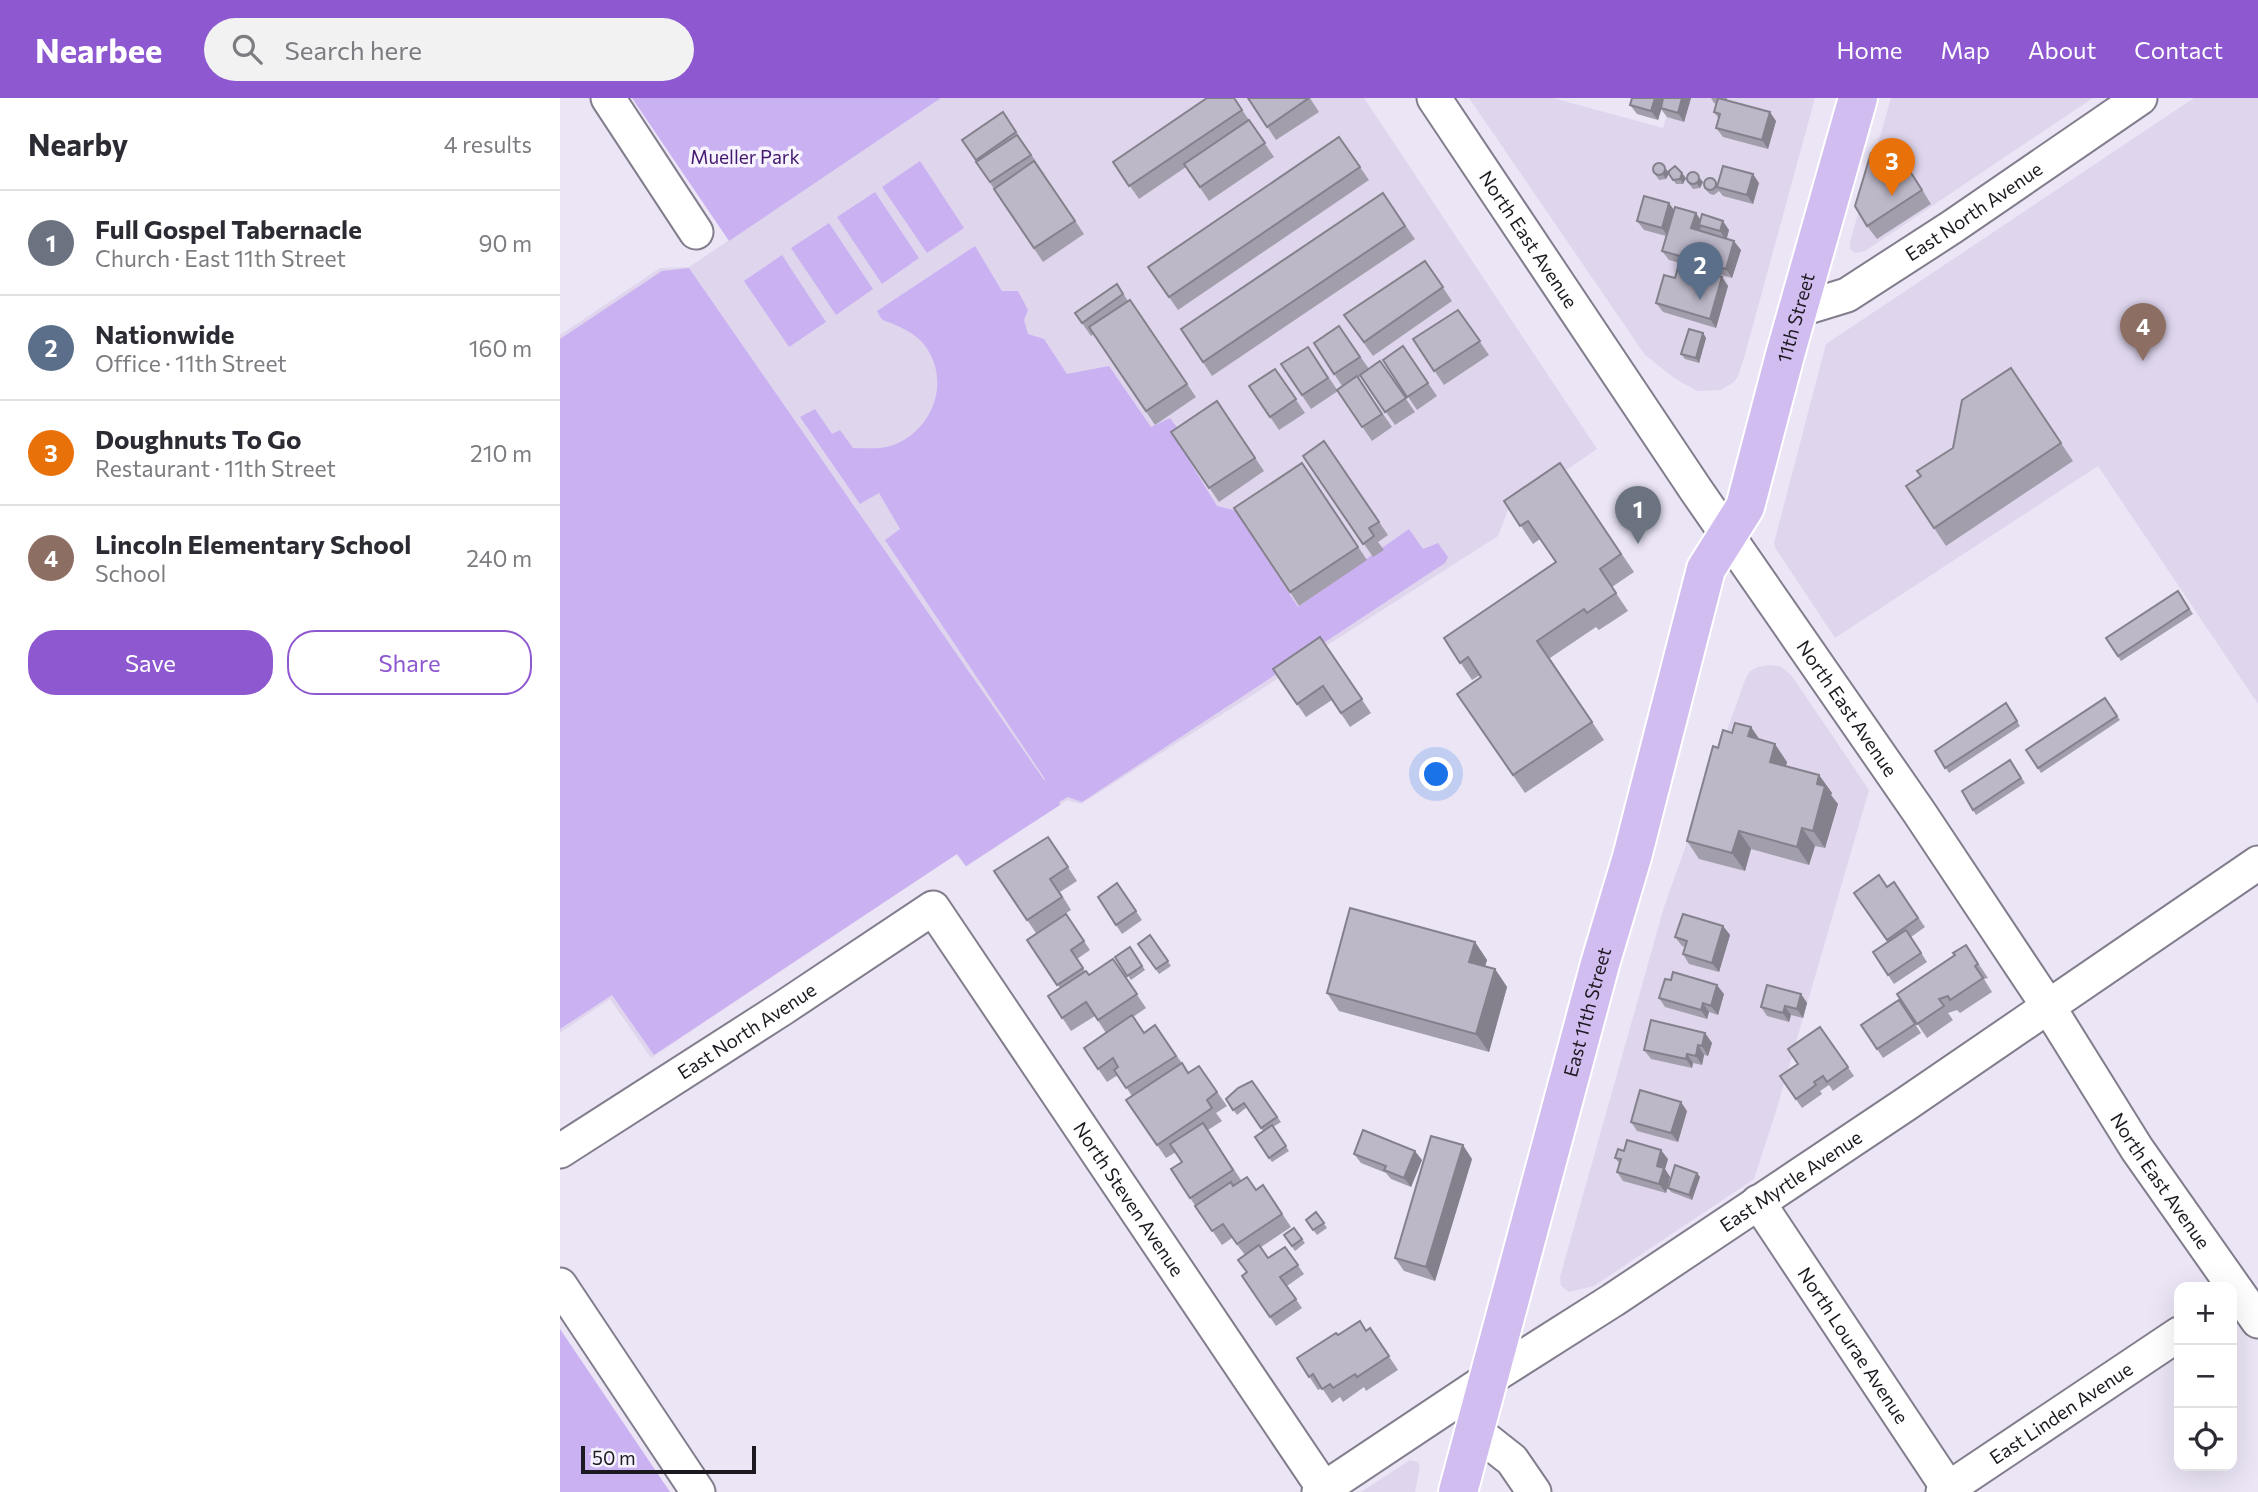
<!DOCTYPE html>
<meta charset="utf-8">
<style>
:root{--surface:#fff;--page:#f2f2f3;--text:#2b2b33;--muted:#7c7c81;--line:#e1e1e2;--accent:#8e58d0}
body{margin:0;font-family:Commissioner,sans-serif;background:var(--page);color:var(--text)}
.controls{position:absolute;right:21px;bottom:21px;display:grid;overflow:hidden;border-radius:14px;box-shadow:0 7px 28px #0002}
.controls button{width:63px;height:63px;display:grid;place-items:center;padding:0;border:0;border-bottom:2px solid var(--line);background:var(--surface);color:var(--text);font:35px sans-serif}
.scale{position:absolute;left:21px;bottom:18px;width:175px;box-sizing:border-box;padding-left:7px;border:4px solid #1c1a20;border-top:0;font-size:19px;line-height:24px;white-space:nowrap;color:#1c1a20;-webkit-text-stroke:5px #f7f3fe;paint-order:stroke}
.you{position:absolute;left:877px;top:677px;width:24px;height:24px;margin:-18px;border:5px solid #fff;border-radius:50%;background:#1a73e8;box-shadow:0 0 0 10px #1a73e833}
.badge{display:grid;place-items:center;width:46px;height:46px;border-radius:50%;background:var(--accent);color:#fff;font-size:23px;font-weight:700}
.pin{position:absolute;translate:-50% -58px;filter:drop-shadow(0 2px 4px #0008)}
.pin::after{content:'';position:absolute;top:37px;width:24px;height:21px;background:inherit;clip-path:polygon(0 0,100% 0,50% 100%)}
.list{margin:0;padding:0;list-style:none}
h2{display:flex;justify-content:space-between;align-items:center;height:91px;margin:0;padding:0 28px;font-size:30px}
h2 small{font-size:23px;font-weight:400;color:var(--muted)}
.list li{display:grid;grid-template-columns:46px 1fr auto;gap:21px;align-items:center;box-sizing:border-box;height:105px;padding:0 28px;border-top:2px solid var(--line)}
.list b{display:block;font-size:26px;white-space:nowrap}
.list p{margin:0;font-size:23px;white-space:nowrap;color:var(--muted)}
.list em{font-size:23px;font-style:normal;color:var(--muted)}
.actions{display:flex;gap:14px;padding:21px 28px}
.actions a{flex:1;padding:16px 0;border:2px solid var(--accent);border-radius:28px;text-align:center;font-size:24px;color:var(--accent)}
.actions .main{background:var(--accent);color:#fff}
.icon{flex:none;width:38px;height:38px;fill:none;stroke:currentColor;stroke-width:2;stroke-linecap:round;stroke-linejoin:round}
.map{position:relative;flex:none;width:1698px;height:1394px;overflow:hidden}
header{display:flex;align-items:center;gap:42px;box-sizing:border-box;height:98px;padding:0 35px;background:var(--accent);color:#fff}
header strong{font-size:33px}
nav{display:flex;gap:38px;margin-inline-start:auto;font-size:24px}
.search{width:490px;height:63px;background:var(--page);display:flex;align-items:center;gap:18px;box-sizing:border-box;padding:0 24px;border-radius:38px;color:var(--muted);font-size:26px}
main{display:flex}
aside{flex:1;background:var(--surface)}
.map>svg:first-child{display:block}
.built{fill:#dfd6ee}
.green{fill:#cab2f2}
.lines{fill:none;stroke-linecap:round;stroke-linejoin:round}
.minor-casing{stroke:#827d8c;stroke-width:37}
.major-casing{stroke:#fff;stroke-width:42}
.minor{stroke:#fff;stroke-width:33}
.major{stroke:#d1bdef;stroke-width:38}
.wall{fill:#a39eac}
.shaded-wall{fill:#84818c}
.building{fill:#bdb8c8;stroke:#84818c;stroke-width:2}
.labels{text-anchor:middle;stroke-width:7;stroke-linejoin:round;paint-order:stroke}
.park-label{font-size:19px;fill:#42176d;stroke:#f7f3fe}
.street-label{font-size:19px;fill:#1c1a20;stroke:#f7f3fe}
</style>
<header>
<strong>Nearbee</strong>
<div class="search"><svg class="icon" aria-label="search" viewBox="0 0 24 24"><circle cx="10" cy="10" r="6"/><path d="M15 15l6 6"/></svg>Search here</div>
<nav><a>Home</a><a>Map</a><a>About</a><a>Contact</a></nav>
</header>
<main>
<aside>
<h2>Nearby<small>4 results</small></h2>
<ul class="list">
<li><span class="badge" style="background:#6b7280">1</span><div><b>Full Gospel Tabernacle</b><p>Church · East 11th Street</p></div><em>90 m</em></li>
<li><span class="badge" style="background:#5c6f8a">2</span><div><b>Nationwide</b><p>Office · 11th Street</p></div><em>160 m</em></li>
<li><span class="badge" style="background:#e8710a">3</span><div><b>Doughnuts To Go</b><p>Restaurant · 11th Street</p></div><em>210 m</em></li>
<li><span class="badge" style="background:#8d6e63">4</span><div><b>Lincoln Elementary School</b><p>School</p></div><em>240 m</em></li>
</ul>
<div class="actions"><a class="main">Save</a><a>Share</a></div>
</aside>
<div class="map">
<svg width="1698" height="1394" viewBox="0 0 1698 1394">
<rect width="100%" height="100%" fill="#ebe5f6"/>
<g class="built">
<path d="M381,0H804L1037,351L948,412L938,438L766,548L705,589L521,706L507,702L406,769L396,756L91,960L50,901L0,935V237L100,170L129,169Z"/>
<path d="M909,0H993L1103,30L1112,0H1255L1184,260L1178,278L1174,284L1161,292L1137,293L1114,280L1085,257Z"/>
<path d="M1331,0H1533L1305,153L1295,155L1290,151V144Z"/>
<path d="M1634,0H1698V606L1538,368L1275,540L1216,451L1214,445L1266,246Z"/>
<path d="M1208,567L1220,568L1232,578L1309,692L1217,1010L1194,1081L1034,1188L1009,1194L1001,1188L1000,1179L1104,809L1185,582L1189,574L1198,569Z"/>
<path d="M850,1362L858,1364L860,1368L855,1394H801Z"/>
</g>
<g class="green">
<path d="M72,0H381L169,143Z"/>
<path d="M360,63L404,130L367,155L322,89Z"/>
<path d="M315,94L359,160L322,186L277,119Z"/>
<path d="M269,125L313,191L276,217L231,150Z"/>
<path d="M415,148L442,193H458L468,212L464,222L468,236L484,241L507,276L549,268L591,329L610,320L626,341L619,346L657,408L682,414L681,421L738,509L849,431L863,451L878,445L888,459L885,465L522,704L508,699L499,704L500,707L406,768L397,756L94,957L52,897L0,931V241L102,173L129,170L484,682L485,681L325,442L340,431L319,395L300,406L240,319L255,311L272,336L280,332L293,350C308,350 322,352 336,346C376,329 392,277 361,243C354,236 343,230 333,226C330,224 326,224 323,222C320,220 319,216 317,213Z"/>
<path d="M222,157L266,224L229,249L184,183Z"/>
<path d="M0,1231L110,1394H0Z"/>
</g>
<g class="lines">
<defs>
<g id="minor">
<path d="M48,0L136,134"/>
<path id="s1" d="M874,0L1136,392L1359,714L1488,908L1577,1051L1698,1223"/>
<path id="s2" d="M1238,212L1287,197L1392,129L1580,0"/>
<path id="s3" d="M0,1053L223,910L373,810L764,1391"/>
<path id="s4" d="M1198,1104L1388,1390"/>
<path d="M0,1187L138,1394"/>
<path d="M914,1332L952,1362L974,1394"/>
<path id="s5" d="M759,1394L927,1282L1053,1202L1346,1006L1698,765"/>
<path id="s6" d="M1383,1394L1619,1236"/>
</g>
<g id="major">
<path id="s7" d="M898,1394L1040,866L1072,759L1146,471L1185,409L1225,257L1298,0"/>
</g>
</defs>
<use href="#minor" class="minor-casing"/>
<use href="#major" class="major-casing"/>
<use href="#minor" class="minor"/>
<use href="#major" class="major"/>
</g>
<g class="wall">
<path d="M674,0L714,59L649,103L626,69L579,101L553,64Z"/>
<path d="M688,0H750L759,14L716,42Z"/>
<path d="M1072,0H1131L1124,24L1107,19L1101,11L1098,22L1077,16L1070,7Z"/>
<path d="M1151,0H1167V2L1216,23L1208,51L1163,39L1156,30L1159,21L1154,14L1157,6L1154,5Z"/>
<path d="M443,14L524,136L483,164L434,91L402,42Z"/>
<path d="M779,39L809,82L618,212L588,169Z"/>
<path d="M1102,65L1109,75L1126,80L1123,86H1116L1109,76L1106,81L1099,82L1092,72Z"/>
<path d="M1136,74L1143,84L1140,90L1133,91L1125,81Z"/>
<path d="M1353,77L1371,106L1317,141L1307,128Z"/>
<path d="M1153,79L1158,86L1199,85L1193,106L1163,98L1159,93L1154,97L1150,96L1144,90Z"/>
<path d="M823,95L855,141L652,278L621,231Z"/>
<path d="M1109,105L1114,112L1136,115L1140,122L1169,132L1167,140L1181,152L1172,180L1109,162L1102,153L1106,138L1084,132L1077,123Z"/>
<path d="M865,163L892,203L813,258L784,217Z"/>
<path d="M1162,179L1168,188L1156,230L1103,214L1096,205Z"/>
<path d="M557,186L568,203L570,202L636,299L595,327L534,236L531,238L515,215Z"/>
<path d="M898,212L929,257L884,287L853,241Z"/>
<path d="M779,228L809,271L820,263L855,314L835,327L801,278L798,280L832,329L812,343L777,292L782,288L754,245Z"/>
<path d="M1143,235L1146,240L1139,265L1125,261L1121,256Z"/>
<path d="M843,248L877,298L857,312L823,262Z"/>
<path d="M748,249L778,293L751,311L721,266Z"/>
<path d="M1451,270L1513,363L1386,448L1374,430L1361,378L1393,350Z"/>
<path d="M715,271L745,315L719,332L689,288Z"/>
<path d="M657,303L704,373L659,404L611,334Z"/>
<path d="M764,343L828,437L818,444L824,452L813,459L743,358Z"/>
<path d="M742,365L807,462L739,508L730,494Z"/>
<path d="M1000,365L1074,474L1052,489L1068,513L1039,532L1036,529L990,560L1044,642L965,695L897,596L921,579L920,577L912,582L884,540L996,464L980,441L973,446L944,403Z"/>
<path d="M1618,493L1633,516L1561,563L1546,540Z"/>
<path d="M760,539L811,615L790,629L772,602L746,619L713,571Z"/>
<path d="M1545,600L1560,622L1481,675L1478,670Z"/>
<path d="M1446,605L1460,628L1389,675L1375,653Z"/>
<path d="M1191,629L1200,642L1227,664L1226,668L1259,677L1272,695L1271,697L1278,706L1265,750L1255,748L1249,767L1191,751L1185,773L1139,761L1127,743L1158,650L1172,635Z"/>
<path d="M1450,662L1465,685L1416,717L1402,693Z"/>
<path d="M488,739L517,783L500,794L511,812L476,835L434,773Z"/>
<path d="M1334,784L1365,829L1351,839L1367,864L1334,886L1313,854L1328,844L1294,795L1327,789Z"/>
<path d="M557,785L582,822L562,836L538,799Z"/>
<path d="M506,816L530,852L517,861L525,873L529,877L553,861L586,910L573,919L584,935L595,927L629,975L639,968L667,1008L656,1015L662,1023L648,1032L681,1082L696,1092L703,1087L731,1129L701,1149L708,1160L725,1149L744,1176L727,1188L742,1210L716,1228L682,1178L687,1174L685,1157L672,1140L662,1147L630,1100L622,1064L616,1054L606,1060L566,1002L572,998L558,977L547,984L524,950L546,935L535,918L511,933L488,898L500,890L467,842Z"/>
<path d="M1163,828L1170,837L1159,874L1129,866L1123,856L1125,849L1122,848L1115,839Z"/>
<path d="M590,837L611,868L599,876L578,846Z"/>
<path d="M915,844L927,862L925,868L935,871L947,889L929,954L779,913L767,895Z"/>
<path d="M1406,847L1428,880L1424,881L1432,894L1400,915L1397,912L1388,915L1393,922L1367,940L1337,896L1395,857Z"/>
<path d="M570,849L585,872L571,882L555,859Z"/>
<path d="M1164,896L1158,917L1149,914L1147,921L1105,909L1099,900Z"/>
<path d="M1241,896L1247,905L1243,920L1231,917L1229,924L1207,918L1201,909Z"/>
<path d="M1339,902L1361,935L1323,960L1301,927Z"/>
<path d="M1260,929L1294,978L1273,993L1269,987L1260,993L1262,996L1242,1010L1220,978L1238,966Z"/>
<path d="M1145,935L1152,945L1148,958L1144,957L1142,967L1133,965L1132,970L1091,961L1084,952Z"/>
<path d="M692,983L721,1024L713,1029L729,1053L712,1064L695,1039L703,1033L687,1009L677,1017L666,1001Z"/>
<path d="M1127,1013L1118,1044L1077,1033L1071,1024Z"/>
<path d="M794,1056L862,1062L851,1089L831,1081L826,1075L801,1065Z"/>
<path d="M1055,1060L1108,1061L1105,1071L1110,1079L1106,1095L1063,1083L1057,1074L1059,1065Z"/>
<path d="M912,1061L875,1183L844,1173L835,1160Z"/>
<path d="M1137,1075L1140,1079L1132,1102L1111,1094L1108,1090Z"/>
<path d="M756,1114L767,1130L757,1137L746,1122Z"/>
<path d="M734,1130L745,1145L735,1153L724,1137Z"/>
<path d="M810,1230L838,1272L806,1293L804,1289L783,1304L780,1299L772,1305L762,1290L758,1292L737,1260L778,1237L806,1233Z"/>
</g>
<g class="shaded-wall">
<path d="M1095,0H1105L1098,22L1091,13Z"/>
<path d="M1122,0H1131L1124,24L1118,15Z"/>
<path d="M1210,14L1216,23L1208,51L1202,42Z"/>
<path d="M1106,71L1109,75L1106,81L1103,77Z"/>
<path d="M1122,75L1126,80L1123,86L1120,81Z"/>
<path d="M1193,76L1199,85L1193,106L1187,97Z"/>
<path d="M1139,80L1143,84L1140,90L1137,86Z"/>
<path d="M1109,105L1115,114L1108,139L1102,130Z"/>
<path d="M1136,115L1142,124L1139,127L1141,129L1137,139L1131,130Z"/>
<path d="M1163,123L1169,132L1166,142L1160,133Z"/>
<path d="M1174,143L1181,152L1172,180L1166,171Z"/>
<path d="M1162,179L1168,188L1156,230L1150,221Z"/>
<path d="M1143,235L1146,240L1139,265L1136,260Z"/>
<path d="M1191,629L1203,647L1188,638Z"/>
<path d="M1215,646L1227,664L1222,681L1210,664Z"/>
<path d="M1259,677L1272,695L1271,697L1278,706L1265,750L1253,733L1257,686Z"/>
<path d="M1242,730L1255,748L1249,767L1237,749Z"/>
<path d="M1179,733L1191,751L1185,773L1172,755Z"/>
<path d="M1163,828L1170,837L1159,874L1152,865Z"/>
<path d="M915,844L927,862L921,881L909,864Z"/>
<path d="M935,871L947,889L929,954L916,936Z"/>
<path d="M1157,887L1164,896L1158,917L1151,908Z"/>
<path d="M1241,896L1247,905L1243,920L1237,911Z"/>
<path d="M1143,905L1149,914L1147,921L1141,912Z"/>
<path d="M1225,908L1231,917L1229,924L1223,915Z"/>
<path d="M1145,935L1152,945L1148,958L1142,948Z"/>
<path d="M1138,947L1144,957L1142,967L1136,958Z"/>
<path d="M1127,956L1133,965L1132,970L1126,961Z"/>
<path d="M1121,1004L1127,1013L1118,1044L1111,1035Z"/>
<path d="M903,1047L912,1061L875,1183L866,1169Z"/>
<path d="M1101,1052L1108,1061L1105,1071L1110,1079L1106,1095L1099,1086L1097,1068Z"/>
<path d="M855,1053L862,1062L851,1089L844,1080Z"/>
<path d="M1137,1075L1140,1079L1132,1102L1129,1097Z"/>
</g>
<g class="building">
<path d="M647,0H674L682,12L569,88L553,64Z"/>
<path d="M688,0H749L707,29Z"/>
<path d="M1072,0H1095L1091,13L1070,7Z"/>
<path d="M1103,0H1122L1118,15L1101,10Z"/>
<path d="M1158,0L1210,14L1202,42L1156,30L1160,16L1154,14Z"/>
<path d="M443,14L456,34L416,62L402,42Z"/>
<path d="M689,22L705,45L640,89L624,66Z"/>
<path d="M457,37L471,57L430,84L416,64Z"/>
<path d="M779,39L800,69L609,199L588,169Z"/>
<path d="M1311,55L1344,64L1362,92L1307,128L1295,108Z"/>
<path d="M474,63L515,123L474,150L434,91Z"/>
<circle cx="1099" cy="71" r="6"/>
<path d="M1115,68L1122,75L1120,81L1113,82L1109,76V73Z"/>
<path d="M1163,68L1193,76L1187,97L1157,89Z"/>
<circle cx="1133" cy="80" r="6"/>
<circle cx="1150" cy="86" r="6"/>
<path d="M823,95L845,128L643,264L621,231Z"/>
<path d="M1084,98L1109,105L1102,130L1077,123Z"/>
<path d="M1115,109L1136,115L1131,130L1174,143L1166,171L1102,153Z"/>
<path d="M1142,116L1163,123L1160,133L1139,127Z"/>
<path d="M865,163L883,189L804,244L784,217Z"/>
<path d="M1119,166L1162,179L1150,221L1096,205L1104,177L1115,180Z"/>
<path d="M557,186L563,196L522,225L515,215Z"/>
<path d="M570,202L627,286L586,313L529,229Z"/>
<path d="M898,212L920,243L874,273L853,241Z"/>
<path d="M779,228L800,259L774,276L754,245Z"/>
<path d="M1129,231L1143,235L1136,260L1121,256Z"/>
<path d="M843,248L868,285L847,299L823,262Z"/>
<path d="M748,249L768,280L742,297L721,266Z"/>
<path d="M820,263L846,300L825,314L800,277Z"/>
<path d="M1451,270L1501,345L1374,430L1346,388L1361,378L1357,373L1393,350L1402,302Z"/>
<path d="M715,271L736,301L710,319L689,288Z"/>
<path d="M797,278L822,316L802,329L777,292Z"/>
<path d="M657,303L695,360L649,390L611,334Z"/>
<path d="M764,343L819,424L809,430L814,438L803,446L743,358Z"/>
<path d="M742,365L798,449L730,494L674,410Z"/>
<path d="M1000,365L1061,456L1040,471L1056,495L1027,515L1024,511L977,543L1032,624L953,677L897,596L921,579L908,559L900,565L884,540L996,464L968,423L960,428L944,403Z"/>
<path d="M1618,493L1629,511L1558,558L1546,540Z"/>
<path d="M760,539L802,601L781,615L763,588L737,606L713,571Z"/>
<path d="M1545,600L1557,618L1478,670L1466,652Z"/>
<path d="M1446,605L1457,623L1385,670L1375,653Z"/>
<path d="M1175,625L1191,629L1188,638L1215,646L1210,664L1259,677L1257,686L1265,688L1253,733L1242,730L1237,749L1179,733L1172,755L1127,743L1153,648L1158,650L1163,632L1172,635Z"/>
<path d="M1450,662L1461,680L1413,712L1402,693Z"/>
<path d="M488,739L508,769L490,781L502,799L467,822L434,773Z"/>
<path d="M1319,777L1327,789L1334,784L1358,820L1327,842L1294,795Z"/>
<path d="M557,785L576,813L556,827L538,799Z"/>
<path d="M790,810L915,844L909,864L935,871L916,936L767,895Z"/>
<path d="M506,816L524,843L511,852L523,870L497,887L467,842Z"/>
<path d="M1123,816L1163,828L1152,865L1123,856L1127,843L1115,839Z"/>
<path d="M1346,832L1361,855L1328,877L1313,854Z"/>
<path d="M590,837L608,863L596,871L578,846Z"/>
<path d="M1406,847L1418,866L1415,868L1423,880L1390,902L1388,898L1379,901L1384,908L1357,926L1337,896L1395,857L1393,855Z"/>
<path d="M570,849L582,868L567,878L555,859Z"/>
<path d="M553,861L577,896L538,922L526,904L502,920L488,898L526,873L529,877Z"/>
<path d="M1113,874L1157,887L1151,908L1143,905L1141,912L1099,900L1105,881L1111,882Z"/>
<path d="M1207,887L1241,896L1237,911L1225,908L1223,915L1201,909Z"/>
<path d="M1339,902L1355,926L1317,951L1301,927Z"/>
<path d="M572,917L584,935L595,927L616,958L566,990L554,972L558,969L553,960L538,971L524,950Z"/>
<path d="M1091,922L1145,935L1142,948L1138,947L1136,958L1127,956L1126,961L1084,952Z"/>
<path d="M1260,929L1288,969L1267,984L1263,978L1254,984L1256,987L1236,1001L1220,978L1238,966L1228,951Z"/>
<path d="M622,965L628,975L639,968L657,994L647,1002L652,1010L597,1047L566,1002Z"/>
<path d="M692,983L717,1019L701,1030L684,1005L673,1012L666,1001L678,990Z"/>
<path d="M1080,992L1121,1004L1111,1035L1071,1024Z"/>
<path d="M643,1025L673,1072L630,1100L611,1071L622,1064L610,1046Z"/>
<path d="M712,1027L726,1048L709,1060L695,1039Z"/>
<path d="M803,1032L855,1053L844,1080L824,1072L826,1068L794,1056Z"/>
<path d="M871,1038L903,1047L866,1169L835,1160Z"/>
<path d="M1067,1042L1101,1052L1097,1068L1104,1070L1099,1086L1057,1074L1061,1061L1055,1060L1058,1051L1064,1053Z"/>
<path d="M1115,1067L1137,1075L1129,1097L1108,1090Z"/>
<path d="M687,1079L696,1092L703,1087L722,1116L677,1146L663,1126L652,1133L635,1108L671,1084L673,1088Z"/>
<path d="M756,1114L764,1125L753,1132L746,1122Z"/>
<path d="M734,1130L742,1141L732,1148L724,1137Z"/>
<path d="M699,1147L708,1160L725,1149L738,1167L720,1179L736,1201L710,1219L682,1178L687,1174L678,1162Z"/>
<path d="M800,1223L806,1233L810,1230L829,1258L797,1279L795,1276L773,1290L770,1286L762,1291L753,1276L749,1279L737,1260L776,1235L778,1237Z"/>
</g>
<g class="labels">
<g class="park-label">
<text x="185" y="66">Mueller Park</text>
</g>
<g class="street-label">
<text dy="7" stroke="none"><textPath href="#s2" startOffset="203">East North Avenue</textPath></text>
<text dy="7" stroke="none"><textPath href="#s1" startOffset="170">North East Avenue</textPath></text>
<text dy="7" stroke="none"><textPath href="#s7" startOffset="1225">11th Street</textPath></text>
<text dy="7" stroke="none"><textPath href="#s1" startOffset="737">North East Avenue</textPath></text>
<text dy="7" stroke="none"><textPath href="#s7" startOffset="497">East 11th Street</textPath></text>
<text dy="7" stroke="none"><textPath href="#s3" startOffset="222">East North Avenue</textPath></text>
<text dy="7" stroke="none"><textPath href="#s5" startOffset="565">East Myrtle Avenue</textPath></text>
<text dy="7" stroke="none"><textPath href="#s1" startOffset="1304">North East Avenue</textPath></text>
<text dy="7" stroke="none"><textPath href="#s3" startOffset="796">North Steven Avenue</textPath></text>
<text dy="7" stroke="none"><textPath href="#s4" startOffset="172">North Lourae Avenue</textPath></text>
<text dy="7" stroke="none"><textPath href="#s6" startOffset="142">East Linden Avenue</textPath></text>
</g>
</g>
</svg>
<div class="controls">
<button>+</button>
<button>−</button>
<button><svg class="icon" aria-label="locate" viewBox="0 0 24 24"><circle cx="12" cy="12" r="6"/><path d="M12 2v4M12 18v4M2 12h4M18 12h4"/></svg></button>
</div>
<div class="scale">50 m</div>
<div class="you"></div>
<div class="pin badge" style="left:1078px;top:446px;background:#6b7280">1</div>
<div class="pin badge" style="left:1140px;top:202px;background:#5c6f8a">2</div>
<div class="pin badge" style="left:1332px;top:98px;background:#e8710a">3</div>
<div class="pin badge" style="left:1583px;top:263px;background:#8d6e63">4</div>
</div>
</main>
